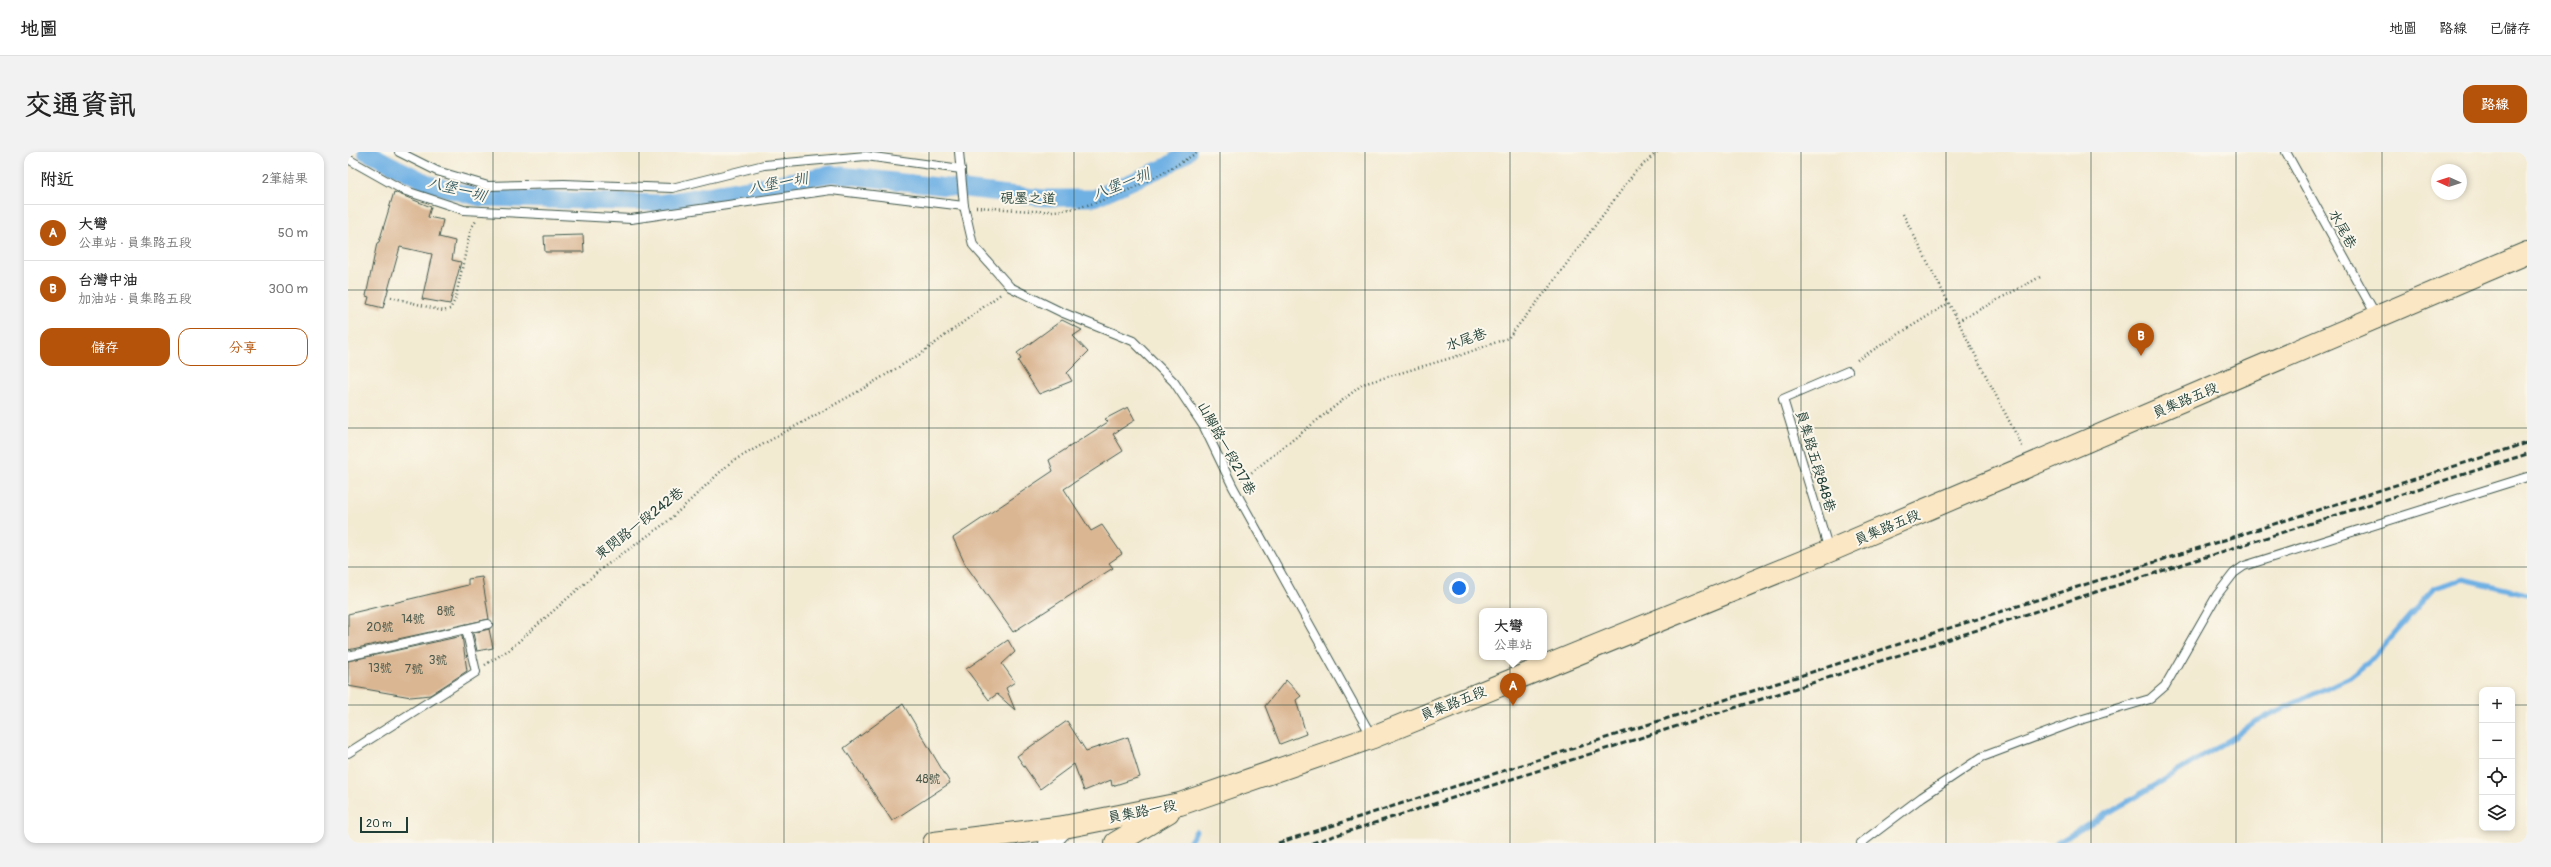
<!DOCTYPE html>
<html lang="zh-TW">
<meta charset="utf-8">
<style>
:root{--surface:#fff;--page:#f2f2f2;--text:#222;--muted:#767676;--line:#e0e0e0;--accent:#b45309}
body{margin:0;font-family:Pangolin,"LXGW WenKai TC",sans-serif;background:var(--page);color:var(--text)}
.controls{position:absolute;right:12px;bottom:12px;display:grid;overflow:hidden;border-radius:8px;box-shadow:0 2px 6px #0003}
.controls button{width:36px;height:36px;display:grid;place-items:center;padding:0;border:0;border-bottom:1px solid var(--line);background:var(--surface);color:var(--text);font:20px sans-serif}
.compass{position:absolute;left:2083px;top:12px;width:36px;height:36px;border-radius:50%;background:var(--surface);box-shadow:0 2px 6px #0003;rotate:273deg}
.scale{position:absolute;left:12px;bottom:10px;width:48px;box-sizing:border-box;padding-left:4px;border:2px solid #1f3d34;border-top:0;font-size:11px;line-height:14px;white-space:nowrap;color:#1f3d34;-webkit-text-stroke:3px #fbf7ec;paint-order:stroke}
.you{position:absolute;left:1111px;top:436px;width:14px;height:14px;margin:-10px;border:3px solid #fff;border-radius:50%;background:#1a73e8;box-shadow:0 0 0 6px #1a73e833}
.badge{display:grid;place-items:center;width:26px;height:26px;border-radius:50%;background:var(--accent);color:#fff;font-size:13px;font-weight:700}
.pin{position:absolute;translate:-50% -33px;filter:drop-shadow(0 1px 2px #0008)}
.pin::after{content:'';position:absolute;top:21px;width:14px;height:12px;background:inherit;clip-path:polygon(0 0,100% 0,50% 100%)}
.popup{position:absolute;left:1131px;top:456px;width:68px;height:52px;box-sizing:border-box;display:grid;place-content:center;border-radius:8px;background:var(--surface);filter:drop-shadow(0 1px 3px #0005);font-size:13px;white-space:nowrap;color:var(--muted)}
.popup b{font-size:15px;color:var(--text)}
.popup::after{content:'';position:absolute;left:50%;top:100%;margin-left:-8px;border:8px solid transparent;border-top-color:var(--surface)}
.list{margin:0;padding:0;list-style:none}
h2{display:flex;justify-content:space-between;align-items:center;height:52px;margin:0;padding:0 16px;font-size:17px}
h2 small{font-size:13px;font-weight:400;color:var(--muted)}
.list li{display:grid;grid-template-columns:26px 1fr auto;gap:12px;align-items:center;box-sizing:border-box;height:56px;padding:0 16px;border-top:1px solid var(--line)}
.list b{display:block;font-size:15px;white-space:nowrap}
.list p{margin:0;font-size:13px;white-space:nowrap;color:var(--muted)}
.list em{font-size:13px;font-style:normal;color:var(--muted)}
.actions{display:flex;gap:8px;padding:12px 16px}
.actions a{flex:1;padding:9px 0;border:1px solid var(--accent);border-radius:12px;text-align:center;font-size:14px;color:var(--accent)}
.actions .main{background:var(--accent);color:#fff}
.icon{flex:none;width:22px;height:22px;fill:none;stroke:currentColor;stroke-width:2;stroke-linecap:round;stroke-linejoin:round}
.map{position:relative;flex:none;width:2179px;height:691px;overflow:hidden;border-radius:12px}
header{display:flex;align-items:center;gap:24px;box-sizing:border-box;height:56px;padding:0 20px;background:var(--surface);border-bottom:1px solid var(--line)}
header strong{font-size:19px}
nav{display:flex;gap:22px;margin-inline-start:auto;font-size:14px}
.intro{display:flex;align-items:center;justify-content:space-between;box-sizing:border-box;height:96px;padding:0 24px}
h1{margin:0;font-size:28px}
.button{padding:10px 18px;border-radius:12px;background:var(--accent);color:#fff;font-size:14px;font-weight:700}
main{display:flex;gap:24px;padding:0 24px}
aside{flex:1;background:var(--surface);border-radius:12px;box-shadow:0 2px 6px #0003}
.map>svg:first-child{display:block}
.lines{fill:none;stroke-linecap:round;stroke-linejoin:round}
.stream{stroke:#70b1e4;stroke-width:5}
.canal{stroke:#70b1e4;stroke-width:17}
.building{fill:#dab693}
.service-casing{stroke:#3f574c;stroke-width:10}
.tertiary-casing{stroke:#3f574c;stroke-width:22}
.secondary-casing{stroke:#3f574c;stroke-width:24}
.path{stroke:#3f574c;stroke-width:2.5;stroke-dasharray:1 3;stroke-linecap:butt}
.service{stroke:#fff;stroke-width:8}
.tertiary{stroke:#fff;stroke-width:20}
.secondary{stroke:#fbe7c3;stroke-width:22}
.rail{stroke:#1f3d34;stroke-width:3;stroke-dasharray:6 3;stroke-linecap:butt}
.grid{fill:none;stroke:#1f3d34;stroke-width:1;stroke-opacity:0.55}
.labels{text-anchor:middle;stroke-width:4;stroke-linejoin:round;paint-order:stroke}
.number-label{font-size:12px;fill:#4e5b4c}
.street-label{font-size:14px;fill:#1f3d34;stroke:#fbf7ec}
.water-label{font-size:15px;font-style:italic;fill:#335a60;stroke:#fbf7ec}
</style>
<header>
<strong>地圖</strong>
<nav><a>地圖</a><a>路線</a><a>已儲存</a></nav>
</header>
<div class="intro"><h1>交通資訊</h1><a class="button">路線</a></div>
<main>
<aside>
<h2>附近<small>2筆結果</small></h2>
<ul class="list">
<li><span class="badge">A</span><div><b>大彎</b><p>公車站 · 員集路五段</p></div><em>50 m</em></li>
<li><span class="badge">B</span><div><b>台灣中油</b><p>加油站 · 員集路五段</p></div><em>300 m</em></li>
</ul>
<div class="actions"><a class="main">儲存</a><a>分享</a></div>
</aside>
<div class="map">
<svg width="2179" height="691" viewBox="0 0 2179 691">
<rect width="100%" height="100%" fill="#fbf7ec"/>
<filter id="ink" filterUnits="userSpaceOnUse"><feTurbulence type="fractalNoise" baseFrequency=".025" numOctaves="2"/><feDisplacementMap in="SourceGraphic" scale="8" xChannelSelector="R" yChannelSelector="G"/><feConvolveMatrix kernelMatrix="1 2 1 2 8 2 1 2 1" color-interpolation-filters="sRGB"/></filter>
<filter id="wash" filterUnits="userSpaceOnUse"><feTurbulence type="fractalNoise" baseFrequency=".012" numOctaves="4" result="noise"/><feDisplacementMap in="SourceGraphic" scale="16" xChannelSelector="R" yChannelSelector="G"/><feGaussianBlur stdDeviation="0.9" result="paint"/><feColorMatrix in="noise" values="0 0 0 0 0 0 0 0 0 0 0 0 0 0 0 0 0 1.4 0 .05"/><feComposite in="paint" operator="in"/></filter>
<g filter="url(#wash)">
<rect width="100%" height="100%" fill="#f3ead2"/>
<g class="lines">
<g class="stream">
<path d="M841,691L848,679"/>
<path d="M1709,691L1806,634L1888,584L1906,570L2002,525L2022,509L2086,436L2115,427L2179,442"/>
</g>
<path class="canal" d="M18,0L82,32L133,46L312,51L484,22L696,46H746L819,14L840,0"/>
</g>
<g id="blocks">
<g class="building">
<path d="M46,40L83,55L80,65L95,68L91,85L107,89L104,108L113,110L102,152L74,147L84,102L52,95L35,156L19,152L21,145L18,144L29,91L31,90Z"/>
<path d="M235,83L236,100H197L196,84Z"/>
<path d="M714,168L734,178L725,184L740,200L719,221L724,229L691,242L670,209L673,207L669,201Z"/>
<path d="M780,255L787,268L765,282L775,299L716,337L743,379L754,373L774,402L761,411L765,416L665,480L617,412L605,386L705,319L701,308L760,270L757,267Z"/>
<path d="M134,425L141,467L0,498V462L120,433V427Z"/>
<path d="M141,477L145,496L129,499L125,481Z"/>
<path d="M114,484L119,519L82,543L63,545L0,534V509Z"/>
<path d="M660,488L667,500L654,512L667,530L658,536L667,558L649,542L641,548L618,517Z"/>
<path d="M938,528L953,544L948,548L958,582L932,592L917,554Z"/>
<path d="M555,552L602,631L544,669L496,596Z"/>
<path d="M719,569L738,599L780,585L792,625L764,634L763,628L736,639L726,612L692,637L669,604Z"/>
</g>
</g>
</g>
<g filter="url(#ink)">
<use href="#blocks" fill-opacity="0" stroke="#3f574c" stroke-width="1"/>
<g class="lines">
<defs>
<g id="service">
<path d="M51,0L89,19L140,34L216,32L324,36L416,13L518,4L613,17"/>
<path d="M611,0L616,54L625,93L662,135L713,160L785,189L826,230L856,275L885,335L1024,585"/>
<path d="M1938,0L2029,165"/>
<path d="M0,7L55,38L116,58L283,67L483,38L616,54"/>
<path d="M1481,398L1435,247L1500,219"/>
<path d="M118,477L140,472"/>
<path d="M0,504L118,477L128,520L0,601"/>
<path d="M1513,691L1574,645L1634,605L1735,567L1802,547L1817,534L1869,443L1886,421L1896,414L2179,325"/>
</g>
<path id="tertiary" d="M701,691L716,675"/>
<g id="secondary">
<path d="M586,691L716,675L832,652L1025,585L1481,399L2179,101"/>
<path d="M768,691L820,660"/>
</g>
</defs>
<use href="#service" class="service-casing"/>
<use href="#tertiary" class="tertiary-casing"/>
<use href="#secondary" class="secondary-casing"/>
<g class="path">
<path d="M628,55C653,56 679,60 704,59C752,57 810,25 850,0"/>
<path d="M1555,62L1675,296"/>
<path d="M43,145L95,159L102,157L107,148L123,76L128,69"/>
<path d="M1610,169L1694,124"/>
<path d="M1509,208L1601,151"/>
<path d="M894,328L1015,232L1113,203L1160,186L1199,138L1287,20L1309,0"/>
<path d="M137,513L162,497L253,417L319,370L383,310L511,239L574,201L654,141"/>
</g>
<use href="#service" class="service"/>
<use href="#tertiary" class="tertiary"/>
<use href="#secondary" class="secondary"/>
<g class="rail">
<path d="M930,691L2179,291"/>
<path d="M964,691L2179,302"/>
</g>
</g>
</g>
<path class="grid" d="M145,0V691M291,0V691M436,0V691M581,0V691M726,0V691M872,0V691M1017,0V691M1162,0V691M1307,0V691M1453,0V691M1598,0V691M1743,0V691M1888,0V691M2034,0V691M0,138H2179M0,276H2179M0,415H2179M0,553H2134M2164,553H2179"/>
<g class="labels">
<g class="number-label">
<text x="98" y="463">8號</text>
<text x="65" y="471">14號</text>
<text x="32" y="479">20號</text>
<text x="90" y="512">3號</text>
<text x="32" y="520">13號</text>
<text x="66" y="521">7號</text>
<text x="580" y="631">48號</text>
</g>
<g class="street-label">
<text transform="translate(680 46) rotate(1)" y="5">硯墨之道</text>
<text transform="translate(1995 77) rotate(61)" y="5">水尾巷</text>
<text transform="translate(1118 187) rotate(-19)" y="5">水尾巷</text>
<text transform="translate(1837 248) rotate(-23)" y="5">員集路五段</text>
<text transform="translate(879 296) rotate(61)" y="5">山腳路一段217巷</text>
<text transform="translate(1468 309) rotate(73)" y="5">員集路五段848巷</text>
<text transform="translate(291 371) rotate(-38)" y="5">東閔路一段242巷</text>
<text transform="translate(1539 375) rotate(-23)" y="5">員集路五段</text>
<text transform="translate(1105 551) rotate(-22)" y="5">員集路五段</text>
<text transform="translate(794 659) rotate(-11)" y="5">員集路一段</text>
</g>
<g class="water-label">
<text transform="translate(430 31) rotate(-10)" y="5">八堡一圳</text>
<text transform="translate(773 32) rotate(-21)" y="5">八堡一圳</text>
<text transform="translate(109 37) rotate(14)" y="5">八堡一圳</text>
</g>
</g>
</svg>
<div class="controls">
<button>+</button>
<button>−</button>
<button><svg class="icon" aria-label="locate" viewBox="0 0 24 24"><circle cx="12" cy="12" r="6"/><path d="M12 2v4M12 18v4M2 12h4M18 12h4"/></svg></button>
<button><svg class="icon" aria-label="layers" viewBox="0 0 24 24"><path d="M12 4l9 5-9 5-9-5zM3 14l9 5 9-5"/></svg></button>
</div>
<svg class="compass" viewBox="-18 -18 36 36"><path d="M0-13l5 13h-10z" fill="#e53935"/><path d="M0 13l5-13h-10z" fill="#767676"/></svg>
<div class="scale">20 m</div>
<div class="you"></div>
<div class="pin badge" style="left:1165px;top:554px">A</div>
<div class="popup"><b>大彎</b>公車站</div>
<div class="pin badge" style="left:1793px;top:204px">B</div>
</div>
</main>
